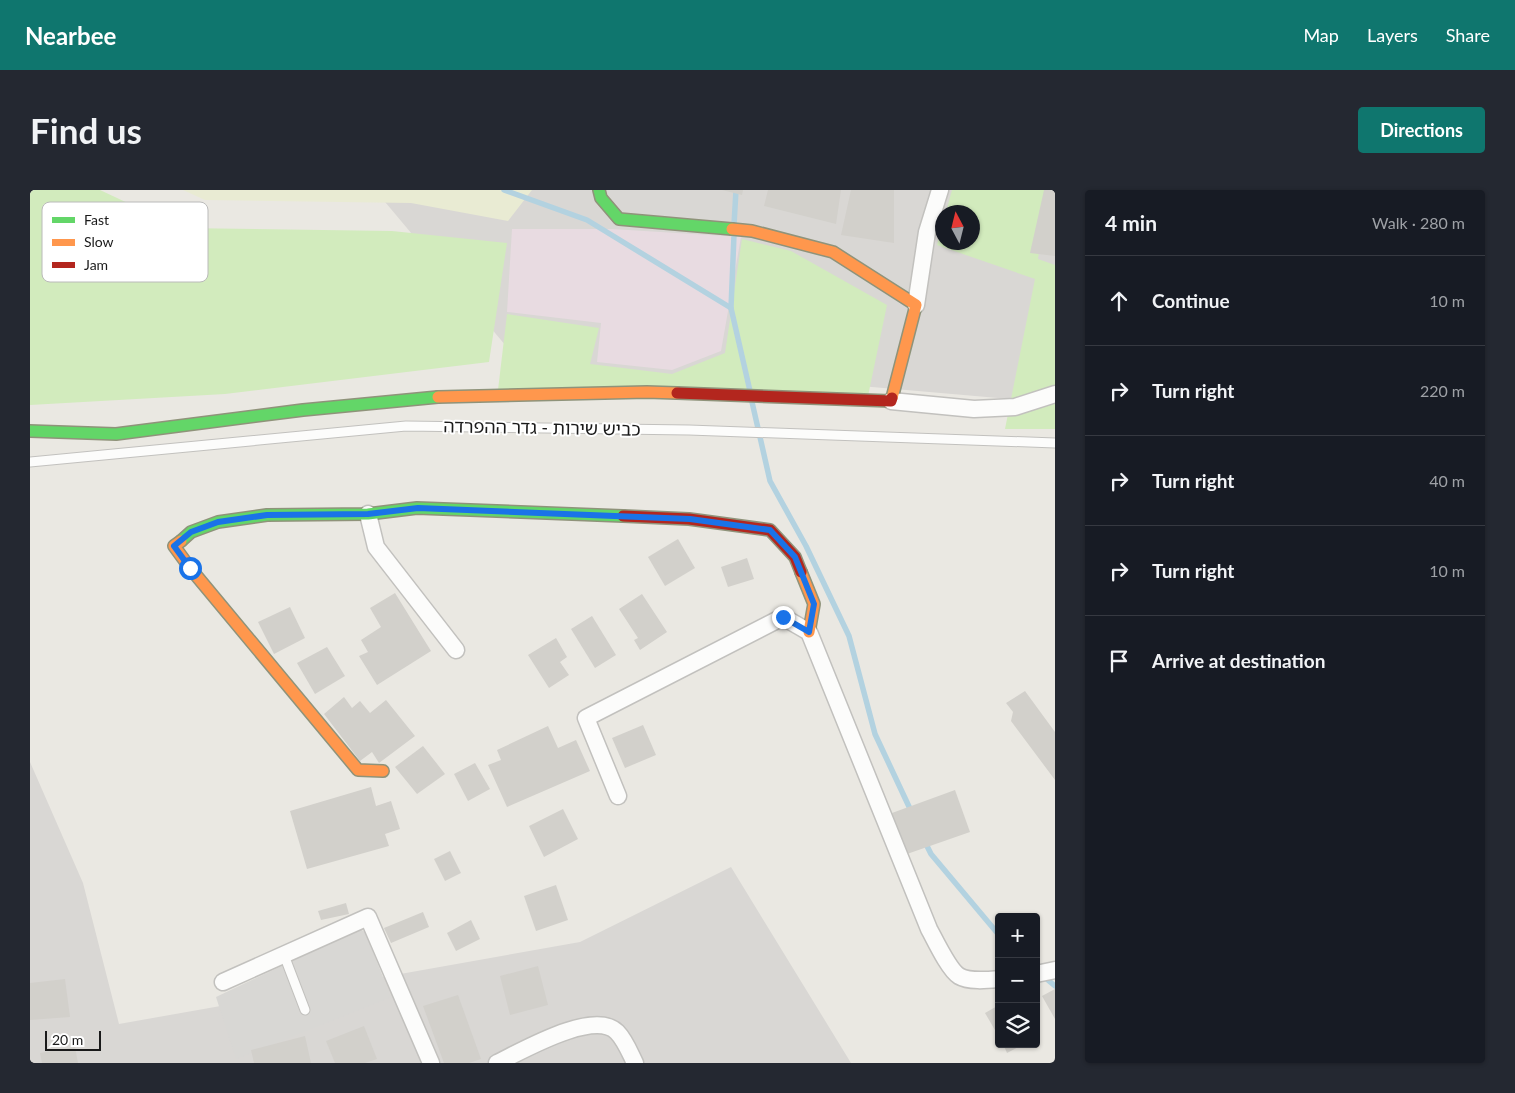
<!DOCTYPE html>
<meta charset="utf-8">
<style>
:root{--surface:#171b24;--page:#242831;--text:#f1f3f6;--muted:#9ea1a6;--line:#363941;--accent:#0f766e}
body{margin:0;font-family:Lato,"Noto Sans Hebrew",sans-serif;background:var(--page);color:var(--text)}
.controls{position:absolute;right:15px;bottom:15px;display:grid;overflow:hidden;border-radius:5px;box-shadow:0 1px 4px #0004}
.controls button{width:45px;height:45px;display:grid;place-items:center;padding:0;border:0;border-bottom:1px solid var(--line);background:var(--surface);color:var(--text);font:25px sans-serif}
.compass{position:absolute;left:905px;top:15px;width:45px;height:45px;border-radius:50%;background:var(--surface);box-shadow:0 1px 4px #0004;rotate:353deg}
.scale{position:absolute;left:15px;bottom:12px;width:56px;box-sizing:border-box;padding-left:5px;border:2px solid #1a1a1a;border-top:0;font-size:14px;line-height:18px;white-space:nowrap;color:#1a1a1a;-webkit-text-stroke:4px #fff;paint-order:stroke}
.stop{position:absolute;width:15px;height:15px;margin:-11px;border:4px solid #1a73e8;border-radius:50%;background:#fff}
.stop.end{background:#1a73e8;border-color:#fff;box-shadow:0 1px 5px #0008}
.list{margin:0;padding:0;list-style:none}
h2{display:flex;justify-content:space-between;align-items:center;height:65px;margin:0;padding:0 20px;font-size:21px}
h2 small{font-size:16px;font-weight:400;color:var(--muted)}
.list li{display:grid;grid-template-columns:32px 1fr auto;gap:15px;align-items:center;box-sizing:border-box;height:90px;padding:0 20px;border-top:1px solid var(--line)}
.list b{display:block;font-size:19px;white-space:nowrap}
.list em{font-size:16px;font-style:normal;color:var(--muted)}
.icon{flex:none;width:28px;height:28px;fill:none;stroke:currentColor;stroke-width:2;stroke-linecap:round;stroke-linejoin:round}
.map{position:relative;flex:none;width:1025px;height:873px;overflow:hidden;border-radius:5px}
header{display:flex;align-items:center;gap:30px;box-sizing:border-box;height:70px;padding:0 25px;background:var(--accent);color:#fff}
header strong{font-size:24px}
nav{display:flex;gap:28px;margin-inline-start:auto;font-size:18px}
.intro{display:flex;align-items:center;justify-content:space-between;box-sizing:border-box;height:120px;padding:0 30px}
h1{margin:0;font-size:35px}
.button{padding:12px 22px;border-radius:5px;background:var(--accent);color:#fff;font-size:18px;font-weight:700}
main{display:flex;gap:30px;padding:0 30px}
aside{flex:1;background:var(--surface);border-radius:5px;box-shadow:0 1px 4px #0004}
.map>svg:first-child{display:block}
.residential{fill:#d9d7d4;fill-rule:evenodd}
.industrial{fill:#e8dbe1}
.farmland{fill:#e9ebd3}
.grass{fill:#d2ebbd}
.parking{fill:#d8d7d4}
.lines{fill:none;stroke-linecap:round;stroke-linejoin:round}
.stream{stroke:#b3d2e0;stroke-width:5.5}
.building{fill:#d2d0cb}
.lane-casing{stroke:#c2c1be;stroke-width:11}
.street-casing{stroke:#c2c1be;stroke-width:19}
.fast-casing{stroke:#8f937a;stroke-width:14}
.slow-casing{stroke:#8f937a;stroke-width:14}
.jam-casing{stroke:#8f937a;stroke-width:14}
.lane{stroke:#fcfcfb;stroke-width:9}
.street{stroke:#fcfcfb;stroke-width:16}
.fast{stroke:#63d668;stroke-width:11}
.slow{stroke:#ff974d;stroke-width:11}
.jam{stroke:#b3261e;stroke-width:11}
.route{stroke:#1a73e8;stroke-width:6}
.labels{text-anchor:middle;stroke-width:4;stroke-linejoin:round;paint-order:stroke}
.street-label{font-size:18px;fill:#1a1a1a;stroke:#fff}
.key{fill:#fff;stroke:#bababa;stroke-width:1}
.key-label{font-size:14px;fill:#1a1a1a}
</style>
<header>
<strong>Nearbee</strong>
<nav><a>Map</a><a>Layers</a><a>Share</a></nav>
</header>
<div class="intro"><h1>Find us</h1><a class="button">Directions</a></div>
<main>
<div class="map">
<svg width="1025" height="873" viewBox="0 0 1025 873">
<rect width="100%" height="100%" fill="#eae8e2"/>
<g class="residential">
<path d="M345,0H1025V213L739,188L497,181ZM912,22H942V52H912Z"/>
<path d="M0,572L53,693L89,834L550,752L701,677L821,873H0Z"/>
</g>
<path class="industrial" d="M482,39H582L711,47L691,161L642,180L567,172L571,133L477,122Z"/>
<path class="farmland" d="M153,0H502L478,31L381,13L175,10Z"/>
<g class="grass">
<path d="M0,0H70L151,38L362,41L477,53L459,172L195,204L0,215Z"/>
<path d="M922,0H1019L1008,69L1025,75V239H975L1005,89L907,55L912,35V52H942V22H916Z"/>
<path d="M712,49L761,61L857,115L838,206L468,200L477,124L569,138L560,174L642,184L695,163Z"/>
</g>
<path class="parking" d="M330,739L335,742L361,807L206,869L186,807Z"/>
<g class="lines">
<g class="stream">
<path d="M474,0L557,30L701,118"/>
<path d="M704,35L706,0"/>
<path d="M704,45L701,118L720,201"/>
<path d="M722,212L740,291L776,356L819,446L845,544L882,623"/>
<path d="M895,652L901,664L969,745"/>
<path d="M1013,786L1025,796"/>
</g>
</g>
<g class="building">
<path d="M692,0H713L712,5Z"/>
<path d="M738,0H811L806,34L734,16Z"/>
<path d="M821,0H864V53L811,45Z"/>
<path d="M1014,0H1025V66L1000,63Z"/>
<path d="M648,349L665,378L635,396L618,367Z"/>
<path d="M717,368L724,389L698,397L691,377Z"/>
<path d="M365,403L401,461L347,495L329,466L338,462L331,450L351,437L340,418Z"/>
<path d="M612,404L637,442L610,460L604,450L608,448L589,419Z"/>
<path d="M260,417L275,448L244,464L228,432Z"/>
<path d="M562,426L586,465L565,478L541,439Z"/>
<path d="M526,448L537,467L530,472L539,485L519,498L498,465Z"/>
<path d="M297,457L315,486L285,504L267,473Z"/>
<path d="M995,501L1025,542V590L981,531L983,522L976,513Z"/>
<path d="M314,507L322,518L330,511L340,523L356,510L385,546L349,573L342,562L330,571L294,524Z"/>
<path d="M613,535L626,565L595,578L582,548Z"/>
<path d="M518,536L528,558L546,550L560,581L477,617L458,575L471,570L467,560Z"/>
<path d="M393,556L415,584L387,604L365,577Z"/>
<path d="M445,573L460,599L438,611L424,584Z"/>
<path d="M341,597L346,616L361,611L370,639L355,644L359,656L277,679L260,621Z"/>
<path d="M925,600L940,642L877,664L862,623Z"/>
<path d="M533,619L548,649L514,667L499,636Z"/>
<path d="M420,661L431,683L415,691L404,669Z"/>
<path d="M526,695L538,730L506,741L494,706Z"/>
<path d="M316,713L319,724L291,730L288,721Z"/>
<path d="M393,722L399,737L361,753L354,738Z"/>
<path d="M441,730L450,749L426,761L417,743Z"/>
<path d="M508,776L518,815L480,825L470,786Z"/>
<path d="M35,789L40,827L0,830V793Z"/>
<path d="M1025,799V829L1012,806Z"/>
<path d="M428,805L451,869L439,873H414L393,816Z"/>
<path d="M969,815V847L955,823Z"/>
<path d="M334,836L347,869L335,873H305L296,851Z"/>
<path d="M275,846L281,873H224L221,860Z"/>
<path d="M973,854H994L977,863Z"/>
<path d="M45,857L48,873H12L10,863Z"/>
</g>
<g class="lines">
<defs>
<g id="lane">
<path d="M0,272L376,236L659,240L1025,253"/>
<path d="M254,765L275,820"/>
</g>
<g id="street">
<path d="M886,115L897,42L910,0"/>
<path d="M861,211L944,219L985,217L1025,204"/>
<path d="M338,324L346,357L426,460"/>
<path d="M588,606L556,528L753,427L779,442L899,739C905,750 919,780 929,786C939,792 958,790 969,789"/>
<path d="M1006,784L1025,780"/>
<path d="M193,792L338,727L401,873"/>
<path d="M467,873C492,861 564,819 587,842C595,850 600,863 605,873"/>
</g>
<g id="fast">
<path d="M569,0L571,8L589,29L702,39"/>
<path d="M0,241L86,244L273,220L408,207"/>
<path d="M151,351L161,342L188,332L237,325L338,324L387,318L593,326"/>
</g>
<g id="slow">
<path d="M702,39L722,41L803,62L886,115L862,208"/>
<path d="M408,207L617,202L647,203"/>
<path d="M151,351L144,356L160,378L328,580L353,581"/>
<path d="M771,382L784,414L779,442"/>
</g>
<g id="jam">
<path d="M647,203L861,211L862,208"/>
<path d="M593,326L659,329L740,340L765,367L771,382"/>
</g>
</defs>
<use href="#lane" class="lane-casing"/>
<use href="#street" class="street-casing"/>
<use href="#fast" class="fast-casing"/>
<use href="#slow" class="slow-casing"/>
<use href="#jam" class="jam-casing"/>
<use href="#lane" class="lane"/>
<use href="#street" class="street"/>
<use href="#fast" class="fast"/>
<use href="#slow" class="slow"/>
<use href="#jam" class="jam"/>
</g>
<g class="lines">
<path class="route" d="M160,378L144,356L161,342L188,332L237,325L338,324L388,318L660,329L740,340L765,367L784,414L779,442L753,427"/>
</g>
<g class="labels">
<g class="street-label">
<text transform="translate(512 238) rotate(1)" y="6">כביש שירות - גדר ההפרדה</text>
</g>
</g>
<rect x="12" y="12" width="166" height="80" rx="8" class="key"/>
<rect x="22" y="27" width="23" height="6" fill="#63d668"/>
<rect x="22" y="49" width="23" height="7" fill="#ff974d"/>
<rect x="22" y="72" width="23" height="6" fill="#b3261e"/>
<g class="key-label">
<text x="54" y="35">Fast</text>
<text x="54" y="57">Slow</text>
<text x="54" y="80">Jam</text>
</g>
</svg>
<div class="controls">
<button>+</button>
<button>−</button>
<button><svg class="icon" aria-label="layers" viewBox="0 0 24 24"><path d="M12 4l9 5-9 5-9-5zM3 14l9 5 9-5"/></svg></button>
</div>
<svg class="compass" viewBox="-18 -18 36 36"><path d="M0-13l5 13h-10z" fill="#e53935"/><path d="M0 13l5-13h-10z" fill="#9ea1a6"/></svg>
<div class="scale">20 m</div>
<div class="stop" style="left:160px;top:378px"></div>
<div class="stop end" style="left:753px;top:427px"></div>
</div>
<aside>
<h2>4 min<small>Walk · 280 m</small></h2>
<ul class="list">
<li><svg class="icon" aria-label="ahead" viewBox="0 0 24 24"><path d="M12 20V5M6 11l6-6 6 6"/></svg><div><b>Continue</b></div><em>10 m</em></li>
<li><svg class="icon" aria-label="right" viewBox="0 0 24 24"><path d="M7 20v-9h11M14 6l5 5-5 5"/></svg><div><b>Turn right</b></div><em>220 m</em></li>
<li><svg class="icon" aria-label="right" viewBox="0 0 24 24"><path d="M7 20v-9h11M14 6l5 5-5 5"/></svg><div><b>Turn right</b></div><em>40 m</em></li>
<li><svg class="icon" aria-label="right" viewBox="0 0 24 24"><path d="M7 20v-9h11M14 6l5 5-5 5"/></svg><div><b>Turn right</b></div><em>10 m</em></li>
<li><svg class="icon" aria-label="arrive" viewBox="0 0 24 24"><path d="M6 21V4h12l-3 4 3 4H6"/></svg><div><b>Arrive at destination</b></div></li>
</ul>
</aside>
</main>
